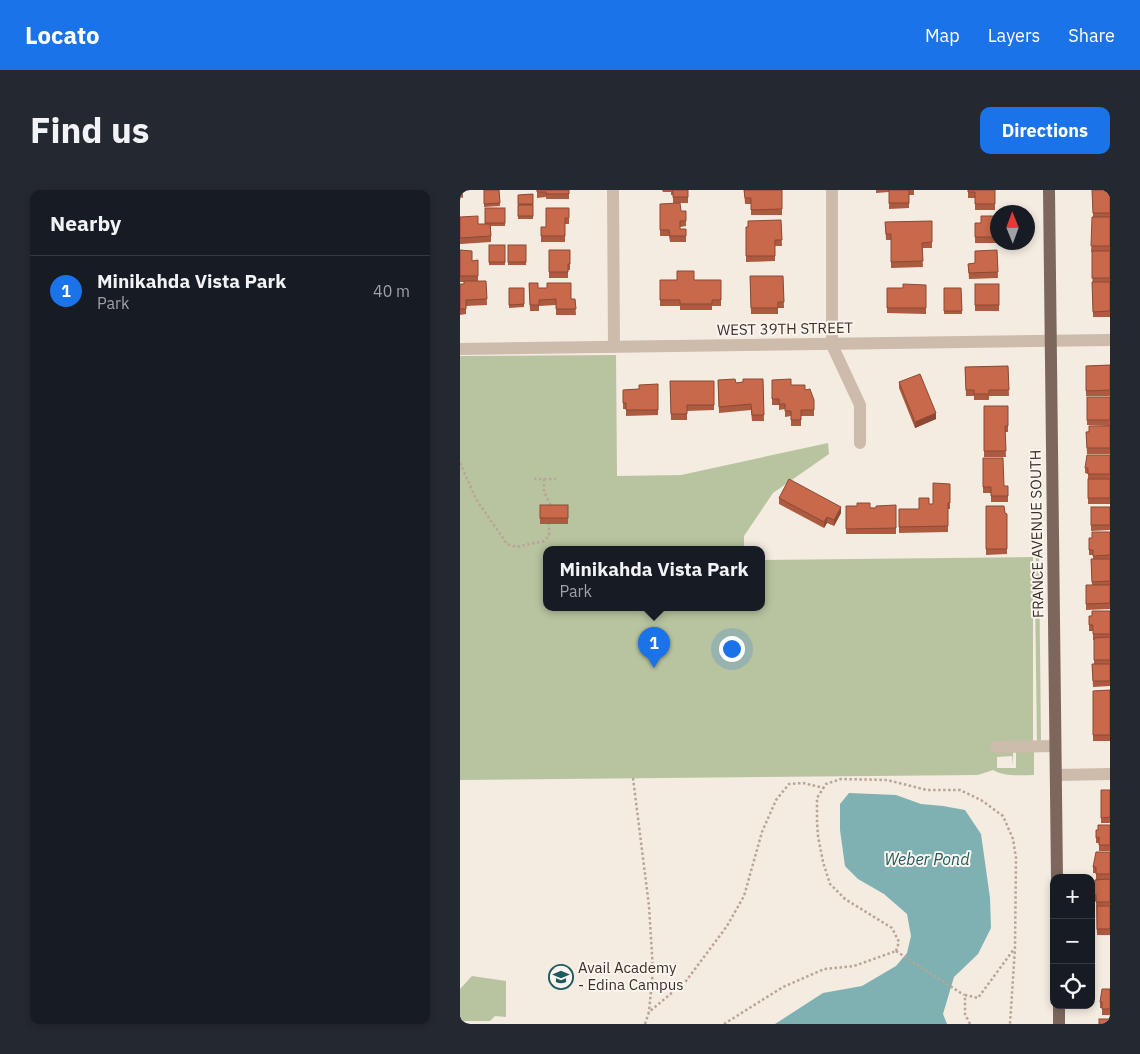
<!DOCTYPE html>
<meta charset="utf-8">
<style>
:root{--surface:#171b24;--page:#242831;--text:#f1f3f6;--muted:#9ea1a6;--line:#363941;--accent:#1a73e8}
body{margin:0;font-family:"IBM Plex Sans",sans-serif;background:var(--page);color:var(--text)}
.controls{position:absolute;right:15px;bottom:15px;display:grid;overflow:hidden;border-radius:10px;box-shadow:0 2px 8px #0003}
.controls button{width:45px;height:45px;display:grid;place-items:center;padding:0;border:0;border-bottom:1px solid var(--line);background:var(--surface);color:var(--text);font:25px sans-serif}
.compass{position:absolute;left:530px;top:15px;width:45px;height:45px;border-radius:50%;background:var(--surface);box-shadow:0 2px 8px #0003;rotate:359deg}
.you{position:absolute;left:271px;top:458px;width:18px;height:18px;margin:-12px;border:4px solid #fff;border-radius:50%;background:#1a73e8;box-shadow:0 0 0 8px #1a73e833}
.badge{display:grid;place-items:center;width:32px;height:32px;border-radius:50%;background:var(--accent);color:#fff;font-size:16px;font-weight:700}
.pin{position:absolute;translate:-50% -41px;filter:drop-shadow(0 1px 2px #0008)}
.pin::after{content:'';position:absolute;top:26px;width:18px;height:15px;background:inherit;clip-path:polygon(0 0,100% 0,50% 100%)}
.popup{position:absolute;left:83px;top:356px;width:222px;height:65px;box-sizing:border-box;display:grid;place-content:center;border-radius:10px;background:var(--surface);filter:drop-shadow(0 1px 4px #0005);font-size:16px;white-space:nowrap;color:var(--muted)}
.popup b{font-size:19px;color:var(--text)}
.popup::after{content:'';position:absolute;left:50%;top:100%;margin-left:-10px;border:10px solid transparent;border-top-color:var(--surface)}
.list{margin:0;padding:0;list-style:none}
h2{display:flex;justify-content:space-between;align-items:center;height:65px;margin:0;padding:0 20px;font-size:21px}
h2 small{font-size:16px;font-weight:400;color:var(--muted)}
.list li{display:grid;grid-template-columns:32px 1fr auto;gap:15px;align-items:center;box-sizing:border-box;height:70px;padding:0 20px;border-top:1px solid var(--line)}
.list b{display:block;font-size:19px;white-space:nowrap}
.list p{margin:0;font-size:16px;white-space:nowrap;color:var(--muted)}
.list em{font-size:16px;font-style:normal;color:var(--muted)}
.icon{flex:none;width:28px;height:28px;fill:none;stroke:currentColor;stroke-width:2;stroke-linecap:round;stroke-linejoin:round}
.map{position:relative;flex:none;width:650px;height:834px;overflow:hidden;border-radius:10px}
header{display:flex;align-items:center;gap:30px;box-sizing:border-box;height:70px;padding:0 25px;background:var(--accent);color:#fff}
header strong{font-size:24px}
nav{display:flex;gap:28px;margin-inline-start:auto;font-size:18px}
.intro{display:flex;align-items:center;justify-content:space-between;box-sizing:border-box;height:120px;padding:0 30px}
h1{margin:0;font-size:35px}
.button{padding:12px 22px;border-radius:10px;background:var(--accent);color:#fff;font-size:18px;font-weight:700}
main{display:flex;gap:30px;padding:0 30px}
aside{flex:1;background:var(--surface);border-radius:10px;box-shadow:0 2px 8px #0003}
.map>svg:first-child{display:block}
.green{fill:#b8c4a0}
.water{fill:#7fb0b2}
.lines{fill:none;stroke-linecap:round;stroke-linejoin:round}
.path{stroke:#b9a596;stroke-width:2.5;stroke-dasharray:2.5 2.5;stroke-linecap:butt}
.minor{stroke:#cdbbac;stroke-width:12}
.major{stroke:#7d675c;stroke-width:12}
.wall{fill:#ac5a40}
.shaded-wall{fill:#8c4a34}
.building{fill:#c8694b;stroke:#8c4a34}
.labels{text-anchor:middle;stroke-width:4;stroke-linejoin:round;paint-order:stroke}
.street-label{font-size:15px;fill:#3b302b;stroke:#fbf5ee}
.poi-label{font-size:15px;fill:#3b302b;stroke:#fbf5ee;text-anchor:start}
.water-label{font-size:16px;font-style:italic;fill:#1f5a5e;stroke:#fbf5ee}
</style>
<header>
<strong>Locato</strong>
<nav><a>Map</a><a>Layers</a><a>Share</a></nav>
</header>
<div class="intro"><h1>Find us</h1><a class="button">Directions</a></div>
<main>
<aside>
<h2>Nearby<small></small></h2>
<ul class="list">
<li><span class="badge">1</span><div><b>Minikahda Vista Park</b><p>Park</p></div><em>40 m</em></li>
</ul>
</aside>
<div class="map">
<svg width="650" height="834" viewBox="0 0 650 834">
<rect width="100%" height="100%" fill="#f4ebe1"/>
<g class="green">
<path d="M156,165L157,286L221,285L368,253L369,264L313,303L284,346V359H86V417H302V370L573,367V553L553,562V575L552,566L537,567V578H556V561H574V585C559,585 545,587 533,580L518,585L0,590V166Z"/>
<path d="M576,367H579L581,550L577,553L575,403Z"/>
<path d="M12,786L46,791V827L35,826L30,831H0V799Z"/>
</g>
<path class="water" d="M389,603L436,605L461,614L483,616L505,620L521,644L530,708L531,738L518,764L494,787L483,824L487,834H315L363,803L402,796L436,776L447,763L451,746L447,724L424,704L398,689L385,676L380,640V614Z"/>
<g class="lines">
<g class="path">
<path d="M0,273L16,309L47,354L56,357L84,351L89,346V334"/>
<path d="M74,289H96"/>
<path d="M84,289V302L90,313V318"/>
<path d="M173,588L189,716L193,780L189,822"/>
<path d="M436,761L439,752L432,738L385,709L370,694L363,672L358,646L357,632V608L366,594L381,589L427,590L467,600H500L521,610L543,626L553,649L556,668L555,758L550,834"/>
<path d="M436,761L504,805"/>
<path d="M185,834L189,822L226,791L267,736L284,706L302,642L316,610L329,594L343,593L364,598"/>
<path d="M264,834L323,797L364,779L394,776L436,761"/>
<path d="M510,834L505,824V805L518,808L554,759"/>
</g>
<g class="minor">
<path d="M153,0L154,157"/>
<path d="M372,0V155L400,215V253"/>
<path d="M0,159L650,150"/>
<path d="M536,557L595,556"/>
<path d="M596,585L650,584"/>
</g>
<g class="major">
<path d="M589,0L597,688"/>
<path d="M599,815V834"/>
</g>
</g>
<g class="wall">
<path d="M0,0H3V8L0,7Z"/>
<path d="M24,0H39L40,16L24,17Z"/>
<path d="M77,0H109V9H86V7L77,8Z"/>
<path d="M202,0H228V13H213V5H211V2H203Z"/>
<path d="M284,0H322V25H291V14H285Z"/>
<path d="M416,0H454V5H449V18L429,19V2L416,3Z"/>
<path d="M508,0H535V20H515V8H508Z"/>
<path d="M632,0H650V127H633L632,62H631L633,27Z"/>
<path d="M73,4V29H58V5Z"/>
<path d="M200,14L221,21H226V36L220,37V39H226V52H210L209,46H200Z"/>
<path d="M25,18H45V36H31V52L0,54V27L18,34H25Z"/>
<path d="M109,18V34H105V52H81V37H86Z"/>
<path d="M537,26V53H515V33H521Z"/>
<path d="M321,30L322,56H315V71L286,72V37Z"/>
<path d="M472,31V58H462L463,77L431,78V50H426L425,32Z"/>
<rect x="29" y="55" width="16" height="20"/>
<rect x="48" y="55" width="18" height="20"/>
<path d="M0,60L12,71L18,70V91H26L27,115L6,116V124L0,125V94H4V92H0Z"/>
<path d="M89,60H110V80H108V88H89Z"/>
<path d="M537,60L538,88L509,89L508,74L515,73Z"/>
<path d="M290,86H323L324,118H318V124H291Z"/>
<path d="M200,90H261V116H252V120H220V116H200Z"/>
<path d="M69,93L78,98L111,109H115L116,125H96V115L79,116V121H70Z"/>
<rect x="515" y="94" width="24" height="27"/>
<path d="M466,95V124L427,123V98H443Z"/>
<path d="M49,98H64V117L49,118Z"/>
<path d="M484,98H501L502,124H484Z"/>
<path d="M650,175V206H626V176Z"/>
<path d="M548,176L549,206H529V210H514V206H506L505,177Z"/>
<path d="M303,189L304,231H292L291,220L259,223L258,190L276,193L283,192Z"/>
<path d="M312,190L345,200L354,210V226H341V236H331V226L325,227V219L319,220V215H312Z"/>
<path d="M210,191H254V220L227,221V230H211Z"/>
<path d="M439,192L476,229L455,238L439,198Z"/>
<path d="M198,194V225L166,226V219H163V200L179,199Z"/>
<path d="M627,207H650V236L627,235Z"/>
<path d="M524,216H548V242H545L546,267H524Z"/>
<path d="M650,236V264H627L626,242Z"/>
<path d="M650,265V314H628V284L625,283V278Z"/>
<path d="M523,268L544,296H548V312H531V303H523Z"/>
<path d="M490,294V319H488V342L439,343V319H459L469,314H473Z"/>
<path d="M319,308L381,323L374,336L367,333L364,338L319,314Z"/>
<rect x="80" y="315" width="28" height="19"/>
<path d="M436,315V344H386V316L416,318Z"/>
<path d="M526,316L545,323L547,324V364L526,365Z"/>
<path d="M631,317H650V340L631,341Z"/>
<path d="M650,342V419L626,420V395H632L631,369H633V365H629V348H632Z"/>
<path d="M650,421V496L633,497L632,474H634V450H633V441H629V426H632Z"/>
<path d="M650,500V551H633V501Z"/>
<rect x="641" y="600" width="9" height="33"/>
<path d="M650,635V661H639V653H636V640H638Z"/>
<path d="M650,662V745H637L636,711H633V705L636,690V683H633V677Z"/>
<path d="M650,799V825H642V818H640V812Z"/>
</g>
<g class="shaded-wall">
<path d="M476,223V229L455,238V232Z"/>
<path d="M381,317V323L374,336V330Z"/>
<path d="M367,327V333L364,338V332Z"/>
</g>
<g class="building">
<path d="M24,0H39L40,13L24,14Z"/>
<path d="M77,0H109V4H86V2H77Z"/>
<rect x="213" y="0" width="15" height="7"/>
<path d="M284,0H322V19L291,20V8H285Z"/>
<rect x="429" y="0" width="20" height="13"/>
<path d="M508,0H535V14H515V2H508Z"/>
<path d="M632,0H650V23H633Z"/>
<path d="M73,4V14H58V5Z"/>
<path d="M220,13L221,21H226V31H220V39H226V46H210L209,40H200V14Z"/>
<rect x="58" y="15" width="15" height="11"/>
<rect x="25" y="18" width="20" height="15"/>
<path d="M86,18H109V28H105V46H81V37H86Z"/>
<path d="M18,26V34H30L31,46L0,48V27Z"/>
<path d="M521,26H537V47H515V33H521Z"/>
<path d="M632,27H650V56H631Z"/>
<path d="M321,30L322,50H315V66H286V37H288V31Z"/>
<path d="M472,31V52L462,53L463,71L431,72V44H426L425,32Z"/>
<rect x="29" y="55" width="16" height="17"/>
<rect x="48" y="55" width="18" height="17"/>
<path d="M0,60L12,61V71L18,70V86H0Z"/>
<path d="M89,60H110V74H108V82H89Z"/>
<path d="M537,60L538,82L509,83L508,74L515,73V61Z"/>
<rect x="632" y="61" width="18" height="27"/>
<path d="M217,81H234V90H261V110H252V114H220V110H200V90H217Z"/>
<path d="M290,86H323L324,112H318V118H291Z"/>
<path d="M4,91H26L27,109L6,110V119H0V94H4Z"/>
<path d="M632,92H650V121L633,122Z"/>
<path d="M69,93H78V98H87V93H111V109H115L116,119H96V109L79,110V115H70Z"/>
<path d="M443,94L466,95V118H427V98H443Z"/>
<rect x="515" y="94" width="24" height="21"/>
<path d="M49,98H64V114L49,115Z"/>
<path d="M484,98H501L502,121H484Z"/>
<path d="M650,175V200L626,201V176Z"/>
<path d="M548,176L549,200H529V204H514V200H506L505,177Z"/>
<path d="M460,184L476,223L455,232L439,192Z"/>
<path d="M275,189L276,193L283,192V189H303L304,225H292L291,214L259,217L258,190Z"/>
<path d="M331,189V195H345V200L350,199L354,210V220H341V230H331V221H325V214H319V209H312V190Z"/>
<path d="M210,191H254V215H227V224H211Z"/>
<path d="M198,194V220H166V213H163V200L179,199V195Z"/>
<rect x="627" y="207" width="23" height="23"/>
<path d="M524,216H548V236H545L546,261H524Z"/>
<path d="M629,236H650V258H627L626,242H629Z"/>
<path d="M627,265H650V284H628V278H625Z"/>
<path d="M523,268H543L544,296H548V306H531V297H523Z"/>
<path d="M329,289L381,317L374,330L367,327L364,332L319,308Z"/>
<rect x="628" y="289" width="22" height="19"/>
<path d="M473,293L490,294V313H488V336L439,337V319H459V308H469V314H473Z"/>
<path d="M397,313H410V318H416V316L436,315V338L386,339V316H397Z"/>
<rect x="80" y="315" width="28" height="13"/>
<path d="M526,316H544L545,323L547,324V359H526Z"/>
<rect x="631" y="317" width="19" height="18"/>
<path d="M632,342H650V365L633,366V360H629V348H632Z"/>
<path d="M631,369H650V391L632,392Z"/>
<path d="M626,395H650V413L626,414Z"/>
<path d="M632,421H650V444H633V435H629V426H632Z"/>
<path d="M650,447V470H634V448Z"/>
<path d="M632,474H650V491H633Z"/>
<path d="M650,500V545H633V501Z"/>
<path d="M641,600H650V627L641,628Z"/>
<path d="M638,635H650V655H639V647L636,648V640H638Z"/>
<path d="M636,662H650V684H636V677H633Z"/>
<path d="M650,689V712H636V705H633L635,690Z"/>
<rect x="637" y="716" width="13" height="23"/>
<path d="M642,799H650V819H642V812H640Z"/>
<rect x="639" y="829" width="11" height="5"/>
</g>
<defs>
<symbol id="school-ring" viewBox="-11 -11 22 22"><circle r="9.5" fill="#fbf5ee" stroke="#1f5a5e" stroke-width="1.5"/><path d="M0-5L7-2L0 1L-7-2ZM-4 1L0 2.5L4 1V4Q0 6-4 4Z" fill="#1f5a5e"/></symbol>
</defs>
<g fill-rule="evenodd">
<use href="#school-ring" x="87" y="773" width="28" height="28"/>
</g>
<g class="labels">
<g class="street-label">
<text transform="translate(325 139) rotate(-1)" y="5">WEST 39TH STREET</text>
<text transform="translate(577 344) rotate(-91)" y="5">FRANCE AVENUE SOUTH</text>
</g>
<g class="poi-label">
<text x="118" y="783">Avail Academy<tspan x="118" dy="17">- Edina Campus</tspan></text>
</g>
<g class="water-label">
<text x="467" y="675">Weber Pond</text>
</g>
</g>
</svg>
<div class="controls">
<button>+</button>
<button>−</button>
<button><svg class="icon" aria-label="locate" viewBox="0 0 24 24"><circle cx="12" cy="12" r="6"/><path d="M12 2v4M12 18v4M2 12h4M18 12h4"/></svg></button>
</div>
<svg class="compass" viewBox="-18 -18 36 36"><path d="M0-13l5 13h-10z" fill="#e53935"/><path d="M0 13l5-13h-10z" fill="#9ea1a6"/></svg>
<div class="you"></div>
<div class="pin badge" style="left:194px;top:478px">1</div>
<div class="popup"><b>Minikahda Vista Park</b>Park</div>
</div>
</main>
